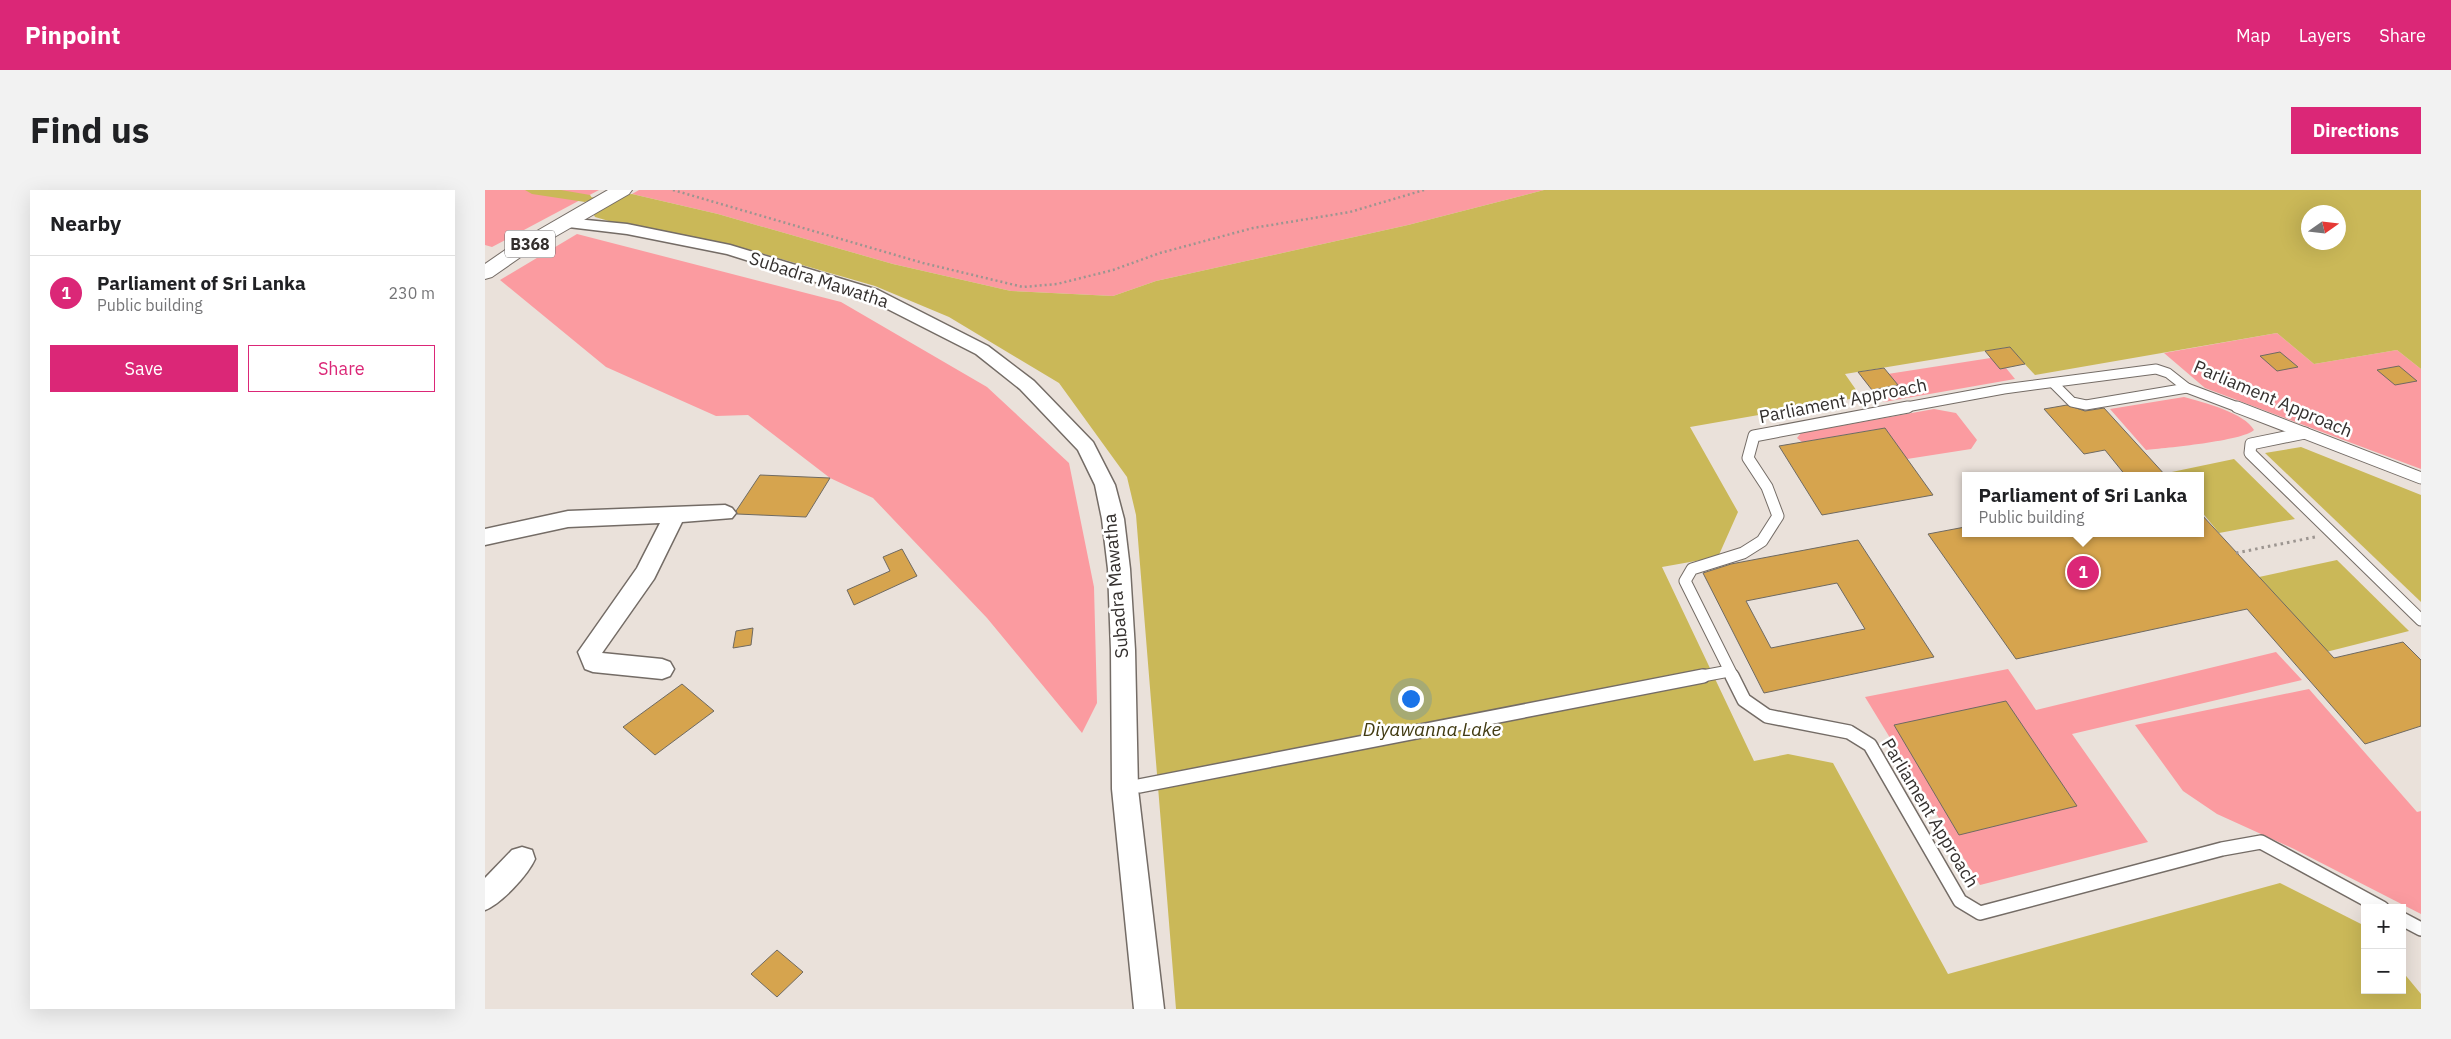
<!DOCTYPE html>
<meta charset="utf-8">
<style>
:root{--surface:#fff;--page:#f2f2f2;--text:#202124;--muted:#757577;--line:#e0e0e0;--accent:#db2777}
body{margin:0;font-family:"IBM Plex Sans",sans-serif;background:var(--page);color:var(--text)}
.controls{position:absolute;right:15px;bottom:15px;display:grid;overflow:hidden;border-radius:0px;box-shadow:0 5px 20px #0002}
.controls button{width:45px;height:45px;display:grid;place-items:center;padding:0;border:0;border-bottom:1px solid var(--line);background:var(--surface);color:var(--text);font:25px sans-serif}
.compass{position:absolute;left:1816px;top:15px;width:45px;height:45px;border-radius:50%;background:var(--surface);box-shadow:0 5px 20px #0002;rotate:76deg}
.you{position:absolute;left:925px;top:508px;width:18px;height:18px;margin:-12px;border:4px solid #fff;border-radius:50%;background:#1a73e8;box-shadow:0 0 0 8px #1a73e833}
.badge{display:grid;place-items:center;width:32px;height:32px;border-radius:50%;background:var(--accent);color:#fff;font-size:16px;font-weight:700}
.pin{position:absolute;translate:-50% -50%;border:2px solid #fff;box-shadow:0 1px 5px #0006}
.popup{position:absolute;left:1477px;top:282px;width:242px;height:65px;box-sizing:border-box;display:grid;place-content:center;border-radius:0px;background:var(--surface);filter:drop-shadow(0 1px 4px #0005);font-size:16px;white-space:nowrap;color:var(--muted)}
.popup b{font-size:19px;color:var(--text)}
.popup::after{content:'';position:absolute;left:50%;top:100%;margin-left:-10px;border:10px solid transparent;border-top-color:var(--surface)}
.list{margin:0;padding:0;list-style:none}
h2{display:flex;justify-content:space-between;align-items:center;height:65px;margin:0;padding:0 20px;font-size:21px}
h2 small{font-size:16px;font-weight:400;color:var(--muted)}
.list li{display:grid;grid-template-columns:32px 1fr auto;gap:15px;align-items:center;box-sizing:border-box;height:75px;padding:0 20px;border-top:1px solid var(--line)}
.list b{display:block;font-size:19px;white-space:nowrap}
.list p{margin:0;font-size:16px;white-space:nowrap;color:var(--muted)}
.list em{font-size:16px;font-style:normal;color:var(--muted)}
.actions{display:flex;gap:10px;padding:15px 20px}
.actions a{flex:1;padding:11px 0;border:1px solid var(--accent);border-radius:0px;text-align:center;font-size:18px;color:var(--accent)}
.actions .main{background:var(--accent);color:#fff}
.map{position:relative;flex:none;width:1936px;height:819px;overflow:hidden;border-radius:0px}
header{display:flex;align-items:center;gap:30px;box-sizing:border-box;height:70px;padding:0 25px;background:var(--accent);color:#fff}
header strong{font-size:24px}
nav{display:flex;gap:28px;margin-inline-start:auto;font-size:18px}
.intro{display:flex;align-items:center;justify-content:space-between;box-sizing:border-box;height:120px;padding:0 30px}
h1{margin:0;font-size:35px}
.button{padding:12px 22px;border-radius:0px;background:var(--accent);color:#fff;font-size:18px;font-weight:700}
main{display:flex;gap:30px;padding:0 30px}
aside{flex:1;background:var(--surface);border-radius:0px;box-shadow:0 5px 20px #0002}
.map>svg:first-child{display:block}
.green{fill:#fb9ba0}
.water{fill:#cab858;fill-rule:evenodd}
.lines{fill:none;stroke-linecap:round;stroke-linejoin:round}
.canal{fill:#cab858;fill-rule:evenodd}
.building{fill:#d6a44e;stroke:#6f6a62;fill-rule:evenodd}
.service-far2-casing{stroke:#746c66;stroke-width:11}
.service-far1-casing{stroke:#746c66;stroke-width:13}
.service-casing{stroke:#746c66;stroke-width:16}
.minor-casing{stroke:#746c66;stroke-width:3}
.primary-casing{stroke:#746c66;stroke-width:2}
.path-far1{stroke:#9c9590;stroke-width:2.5;stroke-dasharray:2 3;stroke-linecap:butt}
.path{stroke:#9c9590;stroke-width:3;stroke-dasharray:2.5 4;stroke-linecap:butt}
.service-far2{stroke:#fff;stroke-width:9}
.service-far1{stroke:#fff;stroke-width:11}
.service{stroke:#fff;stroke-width:13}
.minor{fill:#fff;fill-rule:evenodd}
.primary{fill:#fff;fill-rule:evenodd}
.labels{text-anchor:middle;stroke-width:5;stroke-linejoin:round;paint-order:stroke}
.shield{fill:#fff;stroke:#706d6c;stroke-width:1}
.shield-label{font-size:16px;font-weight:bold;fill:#332f2d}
.street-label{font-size:18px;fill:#332f2d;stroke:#fff}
.water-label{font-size:19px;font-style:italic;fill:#413a11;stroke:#fff}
</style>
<header>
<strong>Pinpoint</strong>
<nav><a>Map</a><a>Layers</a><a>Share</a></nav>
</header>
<div class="intro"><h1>Find us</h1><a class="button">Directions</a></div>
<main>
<aside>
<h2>Nearby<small></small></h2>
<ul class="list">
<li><span class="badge">1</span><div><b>Parliament of Sri Lanka</b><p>Public building</p></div><em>230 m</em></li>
</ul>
<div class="actions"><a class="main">Save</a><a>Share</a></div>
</aside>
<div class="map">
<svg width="1936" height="819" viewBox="0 0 1936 819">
<rect width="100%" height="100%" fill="#eae1da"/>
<g class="green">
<path d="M0,0H114L7,57L0,55Z"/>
<path d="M154,0H1059L923,35L671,91L628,106L526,101L408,74L233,24L147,4Z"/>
<path d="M92,44L356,112L502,197L584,273L609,397L612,513L597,543L502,428L388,308L345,288L263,225L231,226L121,177L15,90Z"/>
<path d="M1792,143L1829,174L1912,160L1936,179V279L1720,198L1679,163Z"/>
<path d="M1512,167L1530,189L1399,212L1377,188Z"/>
<path d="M1699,207C1718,212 1760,223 1769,240C1758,251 1680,258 1661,260L1625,219Z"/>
<path d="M1449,219L1471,223L1492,250L1486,259L1422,269L1399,238L1317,252L1312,248L1316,243Z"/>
<path d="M1791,462L1817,490L1587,544L1663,652L1495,695L1380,507L1523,479L1551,520Z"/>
<path d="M1824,499L1932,622L1936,621V724L1809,659L1732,624L1698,601L1650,535Z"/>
</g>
<g class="water">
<path d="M1059,0H1936V179L1912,160L1829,174L1792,143L1550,185L1524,157L1360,184L1376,207L1205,237L1253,322L1233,367L1177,377L1269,571L1303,564L1348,573L1463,784L1795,693L1880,736V800H1917V781L1936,804V819H691L651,325L642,287L574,193L464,127L390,96L258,58L148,38L110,27L100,8L147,4L233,24L408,74L526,101L628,106L671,91L923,35ZM1824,22H1854V52H1824Z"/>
<path d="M1816,257L1936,305V412L1780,263Z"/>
<path d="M1749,269L1810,329L1734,343L1716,321V286H1684L1682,283Z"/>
<path d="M1852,370L1924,441L1841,462L1774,387Z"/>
</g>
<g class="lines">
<path class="canal" d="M40,0H76L105,5L107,8L100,12L47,4Z"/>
</g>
<g class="building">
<path d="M1525,157L1540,174L1515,179L1500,161Z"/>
<path d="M1795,162L1813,177L1792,181L1775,166Z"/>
<path d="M1914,176L1932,191L1910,195L1892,180Z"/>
<path d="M1399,178L1413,195L1387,200L1373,182Z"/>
<path d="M1582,215L1600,221L1619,218L1681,286H1641L1620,260L1599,264L1559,219Z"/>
<path d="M1400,238L1448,305L1337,325L1294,256Z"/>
<path d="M275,285L345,288L321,327L252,324L251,321Z"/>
<path d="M1716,324L1849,468L1918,452L1936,470V536L1880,554L1762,419L1531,469L1443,344L1480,337V343H1716Z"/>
<path d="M1373,350L1449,467L1279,503L1218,383L1246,374ZM1352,393L1380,439L1286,458L1261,411Z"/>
<path d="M417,359L432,386L369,415L362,400L405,381L398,367Z"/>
<path d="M268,438L266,455L248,458L251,441Z"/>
<path d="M197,494L229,521L170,565L138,537Z"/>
<path d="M1521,511L1592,616L1474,645L1409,535Z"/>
<path d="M292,760L318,782L292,807L266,784Z"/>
</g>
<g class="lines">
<defs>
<g id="service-far2">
<path d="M1569,194L1587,212L1601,215L1702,198"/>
<path d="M1416,218L1519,199L1671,179L1683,183L1702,198L1755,218"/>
</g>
<g id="service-far1">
<path d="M1752,217L1936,288"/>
<path d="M1820,243L1766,254L1765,263L1936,430"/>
<path d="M1212,487L1244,481"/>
<path d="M1248,487L1200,391L1207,379L1258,363L1277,351L1293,326L1282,297L1263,268L1269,246L1423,217"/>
</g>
<g id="service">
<path d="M1247,486L1259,510L1282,526L1364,542L1385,555L1475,711L1495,723L1737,659L1776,652L1897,718"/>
<path d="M654,596L1218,486"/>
<path d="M1917,729L1936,739"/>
</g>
<g id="minor">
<path d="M81,28L142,34L245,55L393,100L503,156L549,191L608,252L630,295L639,329L645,379L650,460L653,599L679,819H649L627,599L626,460L623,379L617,329L610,295L593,260L535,199L491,164L381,108L242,64L142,44L75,36L73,33L75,30Z"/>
<path d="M240,315L247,318L251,323L247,328L197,332L169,389L117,463L177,469L185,472L189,479L185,486L177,489L108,482L100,479L93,462L152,378L175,333L83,337L0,355V339L83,321Z"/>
<path d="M37,657L47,660L50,669C43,685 16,714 0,720V688L27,660Z"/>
</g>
<path id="primary" d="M123,0H147L144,4L40,64L7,87L0,89V74L26,56Z"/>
</defs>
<use href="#service-far2" class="service-far2-casing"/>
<use href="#service-far1" class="service-far1-casing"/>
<use href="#service" class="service-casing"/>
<use href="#minor" class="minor-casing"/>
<use href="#primary" class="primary-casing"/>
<path class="path-far1" d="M188,0L438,73L538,97L572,94L628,80L675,63L768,38L865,22L939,0"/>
<path class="path" d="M1751,363L1830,347"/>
<use href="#service-far2" class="service-far2"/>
<use href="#service-far1" class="service-far1"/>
<use href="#service" class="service"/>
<use href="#minor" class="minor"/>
<use href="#primary" class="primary"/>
</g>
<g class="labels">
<rect class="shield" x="20" y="40.5" width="50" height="27" rx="4"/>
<g class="shield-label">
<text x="45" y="60">B368</text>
</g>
<g class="street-label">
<text transform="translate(334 90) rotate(18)" y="6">Subadra Mawatha</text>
<text transform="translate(1788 209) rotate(23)" y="6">Parliament Approach</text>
<text transform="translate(1358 211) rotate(-11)" y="6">Parliament Approach</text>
<text transform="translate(631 396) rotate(-95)" y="6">Subadra Mawatha</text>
<text transform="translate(1445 623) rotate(59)" y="6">Parliament Approach</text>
</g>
<g class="water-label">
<text x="947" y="546">Diyawanna Lake</text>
</g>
</g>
</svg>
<div class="controls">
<button>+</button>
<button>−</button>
</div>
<svg class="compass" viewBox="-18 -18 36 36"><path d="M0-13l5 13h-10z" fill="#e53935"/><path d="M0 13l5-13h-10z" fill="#757577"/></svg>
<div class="you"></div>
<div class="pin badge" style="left:1598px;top:382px">1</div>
<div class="popup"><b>Parliament of Sri Lanka</b>Public building</div>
</div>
</main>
